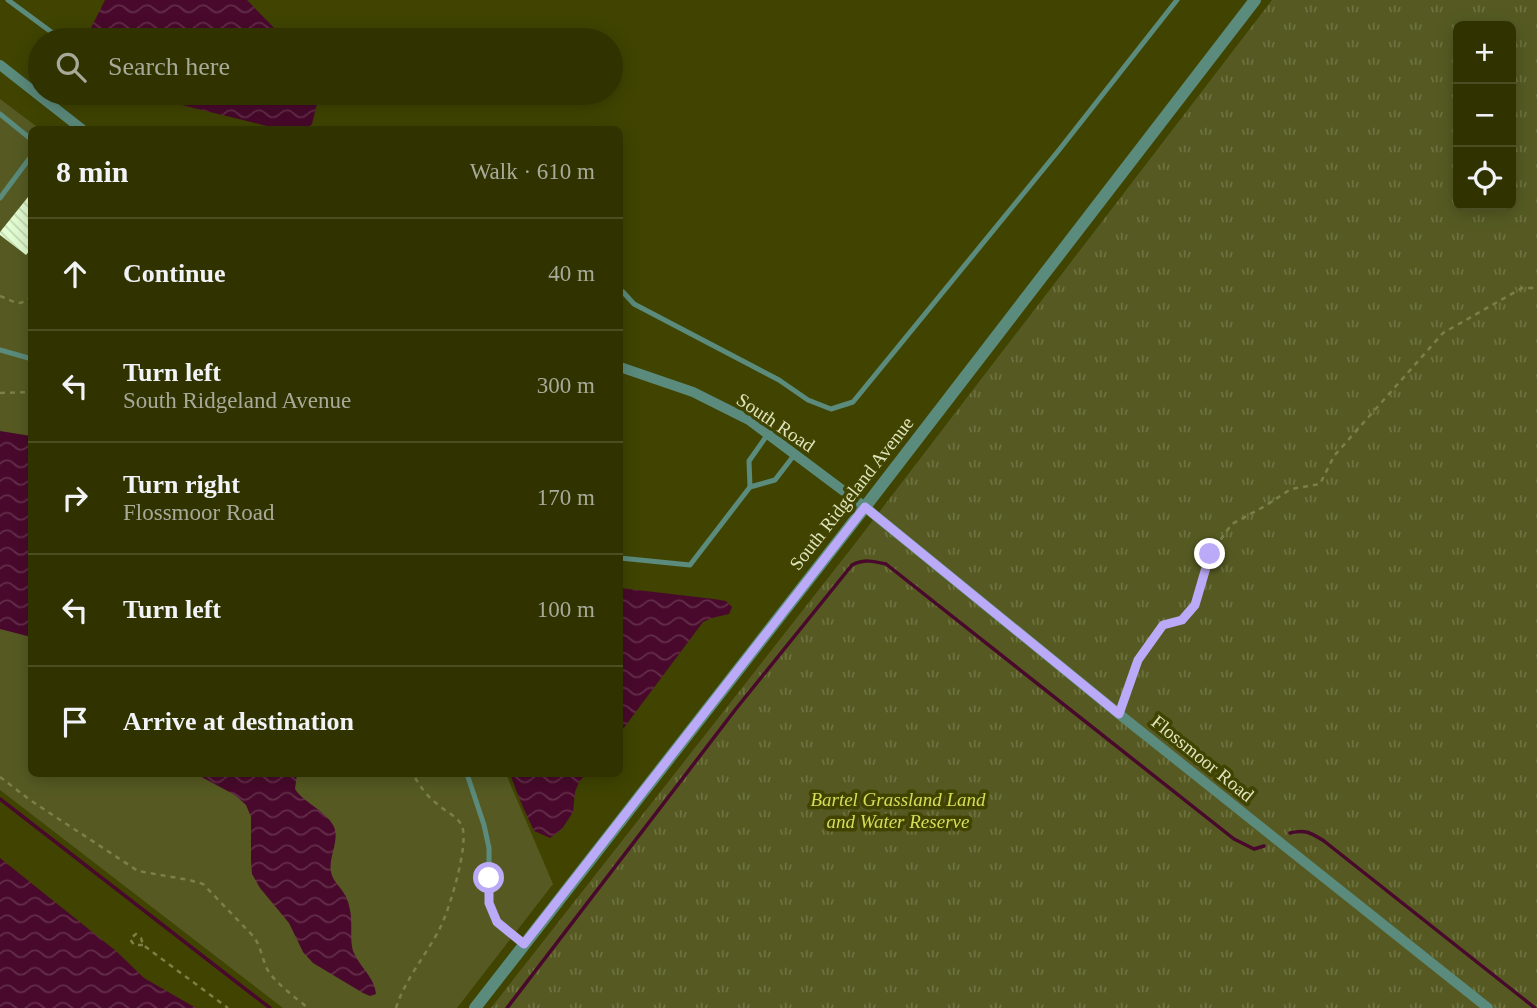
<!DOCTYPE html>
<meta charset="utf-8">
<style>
:root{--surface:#303300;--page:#383b0a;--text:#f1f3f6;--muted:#a8aa99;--line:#4b4e22}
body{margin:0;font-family:Georgia,serif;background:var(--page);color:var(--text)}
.controls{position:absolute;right:21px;top:21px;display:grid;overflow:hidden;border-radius:10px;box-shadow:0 4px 18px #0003}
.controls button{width:63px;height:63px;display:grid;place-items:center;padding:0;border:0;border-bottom:2px solid var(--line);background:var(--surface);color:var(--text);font:35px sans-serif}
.stop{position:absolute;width:21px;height:21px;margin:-16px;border:5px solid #baaaf7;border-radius:50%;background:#fff}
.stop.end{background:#baaaf7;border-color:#fff;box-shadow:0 2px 7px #0008}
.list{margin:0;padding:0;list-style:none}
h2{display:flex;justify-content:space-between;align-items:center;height:91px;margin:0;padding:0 28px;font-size:30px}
h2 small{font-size:23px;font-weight:400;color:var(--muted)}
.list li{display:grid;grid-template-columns:46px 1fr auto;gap:21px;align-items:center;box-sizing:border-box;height:112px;padding:0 28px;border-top:2px solid var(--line)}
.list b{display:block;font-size:26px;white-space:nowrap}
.list p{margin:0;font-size:23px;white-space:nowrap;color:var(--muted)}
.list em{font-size:23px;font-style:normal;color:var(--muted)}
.icon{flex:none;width:38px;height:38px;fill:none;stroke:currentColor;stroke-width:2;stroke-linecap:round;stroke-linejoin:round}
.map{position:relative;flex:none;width:1537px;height:1008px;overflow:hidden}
.search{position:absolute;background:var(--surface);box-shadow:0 4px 18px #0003;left:28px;top:28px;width:595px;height:77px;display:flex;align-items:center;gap:18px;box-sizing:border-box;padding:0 24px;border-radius:38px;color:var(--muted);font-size:26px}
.panel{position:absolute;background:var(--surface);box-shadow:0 4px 18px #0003;left:28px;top:126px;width:595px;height:651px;border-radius:10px}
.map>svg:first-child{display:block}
.green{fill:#565a22}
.park{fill:url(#park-tufts);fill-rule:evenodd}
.water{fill:url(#water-waves)}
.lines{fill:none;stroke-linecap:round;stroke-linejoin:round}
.stream{stroke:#49092c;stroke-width:3.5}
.building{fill:url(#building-back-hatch)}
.path{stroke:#7b8046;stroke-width:2.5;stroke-dasharray:5 5;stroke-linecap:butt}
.service{stroke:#5b8b7c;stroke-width:5}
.minor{stroke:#5b8b7c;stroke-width:10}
.tertiary{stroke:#5b8b7c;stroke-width:12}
.route{stroke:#baaaf7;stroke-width:9}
.labels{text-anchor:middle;stroke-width:7;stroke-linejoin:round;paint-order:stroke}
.street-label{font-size:19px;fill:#dfe4bc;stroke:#404400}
.park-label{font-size:19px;font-style:italic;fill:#d5de59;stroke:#404400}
</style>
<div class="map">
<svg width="1537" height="1008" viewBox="0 0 1537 1008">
<defs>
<pattern id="park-tufts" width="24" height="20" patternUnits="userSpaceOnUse" patternTransform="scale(1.75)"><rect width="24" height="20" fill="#565a22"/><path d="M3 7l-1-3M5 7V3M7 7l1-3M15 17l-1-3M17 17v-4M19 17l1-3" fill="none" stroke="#6e7240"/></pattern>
<pattern id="water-waves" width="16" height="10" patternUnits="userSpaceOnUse" patternTransform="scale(1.75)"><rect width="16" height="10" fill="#49092c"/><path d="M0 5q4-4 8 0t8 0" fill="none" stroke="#632d49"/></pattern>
<pattern id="building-back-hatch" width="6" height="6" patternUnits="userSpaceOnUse" patternTransform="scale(1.75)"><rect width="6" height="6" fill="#e3fdd2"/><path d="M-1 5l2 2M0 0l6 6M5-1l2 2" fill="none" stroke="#c3d8b3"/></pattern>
</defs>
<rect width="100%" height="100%" fill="#404400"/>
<path class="green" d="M0,99L40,129L32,130V774H506L553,884L457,1008H283L0,790Z"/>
<path class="park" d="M1272,0H1537V1008H491L857,541ZM1458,26H1511V205H1458Z"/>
<g class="water">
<path d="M105,0H247L275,29L295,40H85Z"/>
<path d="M133,93H319V95L312,124L306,129L283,130Z"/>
<path d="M0,431L31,436V637L0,629Z"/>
<path d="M620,588L714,599L726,601L732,607L729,614L712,618L703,622L620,733Z"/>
<path d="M196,774H297L295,789L297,792C307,804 325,811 333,825C341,839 328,857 331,872C333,882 341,887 345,895C348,899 349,906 350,910C353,923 349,943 354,953C360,967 375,978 376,994L370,996L363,993L313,963L303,952L289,923L260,888L252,874L251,861V817L246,805L235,795Z"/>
<path d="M510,774H586L579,782L575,792L573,812L562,829L550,838L534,831L522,805Z"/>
<path d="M0,858L116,951L144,978L196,1008H0Z"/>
</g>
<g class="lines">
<g class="stream">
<path d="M0,799L270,1008"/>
<path d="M1290,833C1306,829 1311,833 1324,841L1535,1008"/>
<path d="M507,1008L735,710L852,565C864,559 873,561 886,564L1234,839L1254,849L1264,846"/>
</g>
</g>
<path class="building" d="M32,192V248L26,255L0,235V232Z"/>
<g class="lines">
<g class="path">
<path d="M0,296L14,302L21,303L32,297"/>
<path d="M0,393L32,392"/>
<path d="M1123,704L1138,660L1163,626L1183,620L1195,605L1210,554L1232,524L1265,506L1291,489L1320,484L1334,456L1443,333L1522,288H1537"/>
<path d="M0,777L30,800L138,871L189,880L203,884L254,937C261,947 262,958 267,969C276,984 295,997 308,1008"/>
<path d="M143,945H134L130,939L136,934L141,938L143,945L228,1008"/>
<path d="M396,1008C405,979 427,954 440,928C449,911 471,840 461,824C455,815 443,810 436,803C426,795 419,785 413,774"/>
</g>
<g class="service">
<path d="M8,0L54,34"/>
<path d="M0,114L32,140"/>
<path d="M0,198L32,155"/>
<path d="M623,292L634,304L779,380L808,400L831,409L853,402L1059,150L1177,0"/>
<path d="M0,350L32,359"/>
<path d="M768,434L749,461L750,487L775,480L795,454"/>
<path d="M620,558L690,565L750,487"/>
<path d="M467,774L484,825L489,848V903L497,922L524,944"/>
</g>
<g class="minor">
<path d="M0,65L83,130"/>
<path d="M620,367L693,392L749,420L865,507L1119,714L1488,1008"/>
</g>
<path class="tertiary" d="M475,1008L865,507L1255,0"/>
</g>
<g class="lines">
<path class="route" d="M489,878V903L497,922L524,944L865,507L1119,714L1138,660L1163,625L1182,620L1195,605L1210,554"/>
</g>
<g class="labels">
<g class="street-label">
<text transform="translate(776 422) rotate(34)" y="7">South Road</text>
<text transform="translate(851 493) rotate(-52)" y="7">South Ridgeland Avenue</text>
<text transform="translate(1203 758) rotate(39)" y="7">Flossmoor Road</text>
</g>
<g class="park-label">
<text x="898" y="806">Bartel Grassland Land<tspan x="898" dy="22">and Water Reserve</tspan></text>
</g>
</g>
</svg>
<div class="controls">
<button>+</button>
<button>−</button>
<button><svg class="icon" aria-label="locate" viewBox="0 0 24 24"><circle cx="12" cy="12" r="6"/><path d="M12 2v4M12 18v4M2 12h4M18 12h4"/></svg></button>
</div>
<div class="stop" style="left:489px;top:878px"></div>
<div class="stop end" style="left:1210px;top:554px"></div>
<div class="search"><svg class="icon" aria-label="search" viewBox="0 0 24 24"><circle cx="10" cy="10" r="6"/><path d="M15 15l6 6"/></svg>Search here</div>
<section class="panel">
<h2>8 min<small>Walk · 610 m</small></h2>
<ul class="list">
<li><svg class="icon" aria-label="ahead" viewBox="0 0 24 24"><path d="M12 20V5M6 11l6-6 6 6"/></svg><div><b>Continue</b></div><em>40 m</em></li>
<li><svg class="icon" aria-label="left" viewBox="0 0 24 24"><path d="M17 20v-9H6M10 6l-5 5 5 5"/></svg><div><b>Turn left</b><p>South Ridgeland Avenue</p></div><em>300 m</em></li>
<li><svg class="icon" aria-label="right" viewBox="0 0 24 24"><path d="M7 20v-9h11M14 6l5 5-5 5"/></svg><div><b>Turn right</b><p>Flossmoor Road</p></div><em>170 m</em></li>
<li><svg class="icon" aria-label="left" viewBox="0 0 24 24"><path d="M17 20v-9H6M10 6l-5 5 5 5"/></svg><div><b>Turn left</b></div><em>100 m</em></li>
<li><svg class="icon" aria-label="arrive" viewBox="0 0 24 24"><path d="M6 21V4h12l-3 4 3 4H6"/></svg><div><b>Arrive at destination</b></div></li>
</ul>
</section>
</div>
